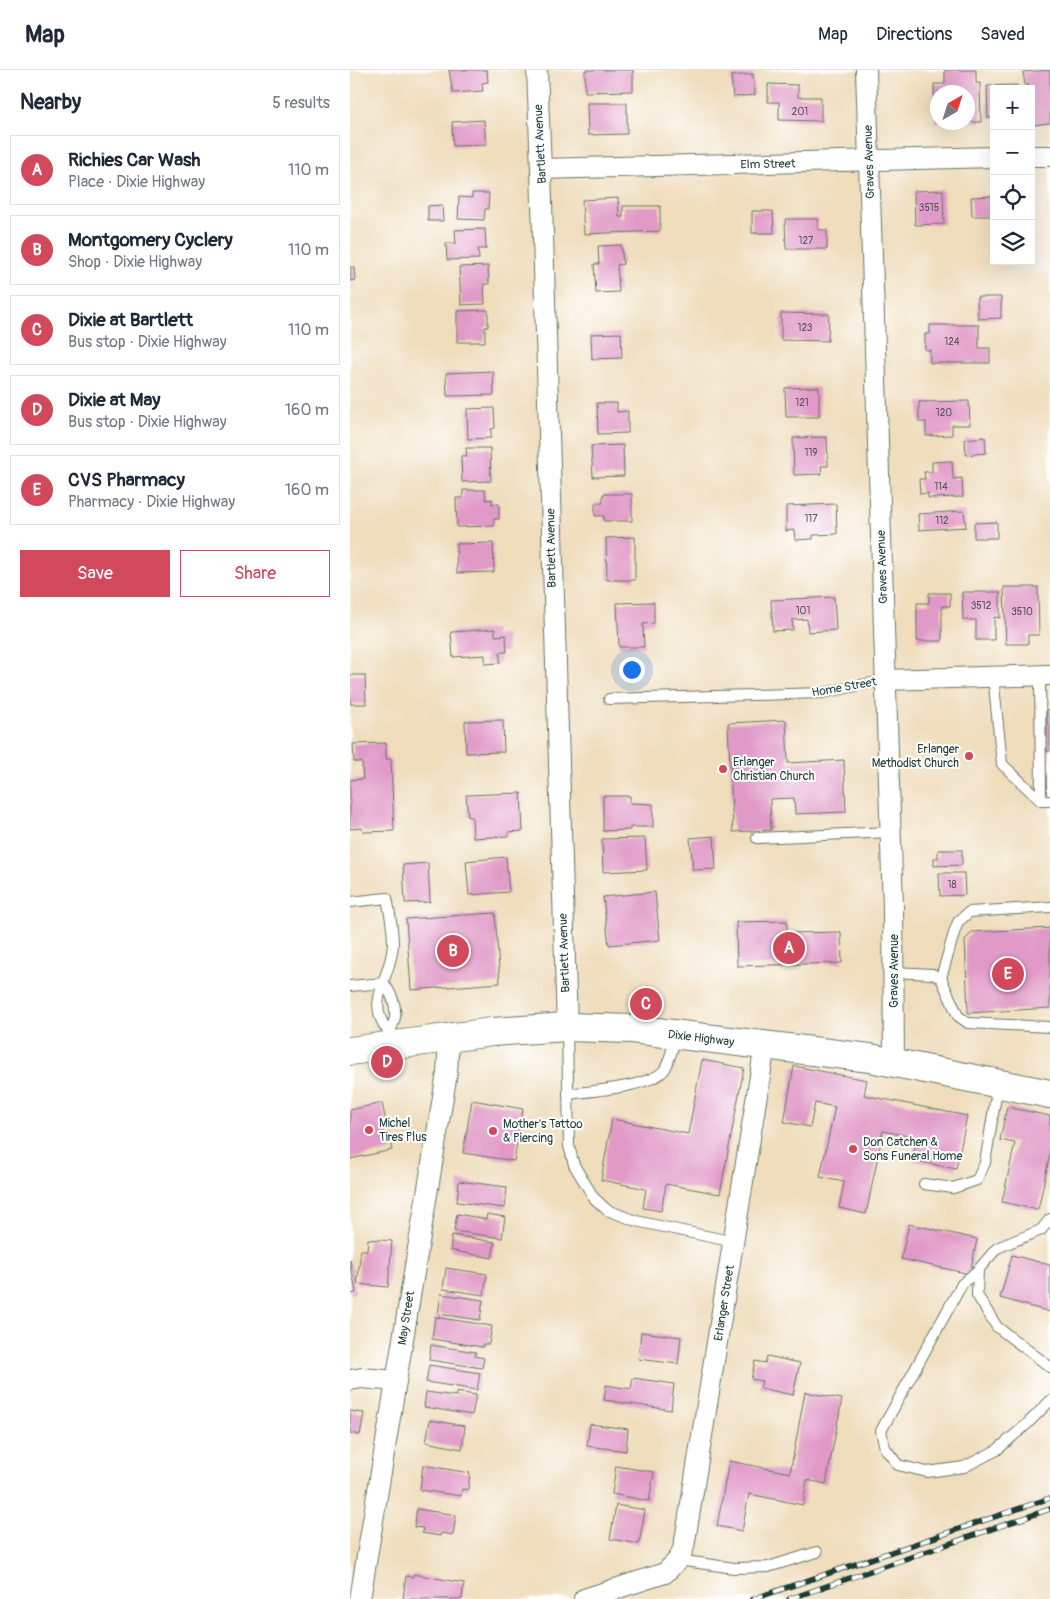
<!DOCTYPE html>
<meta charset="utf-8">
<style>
:root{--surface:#fff;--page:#f6f6f7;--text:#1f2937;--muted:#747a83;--line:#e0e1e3;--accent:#d1495b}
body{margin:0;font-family:Pangolin,sans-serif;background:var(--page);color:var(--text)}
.controls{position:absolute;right:15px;top:15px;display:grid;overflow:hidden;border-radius:0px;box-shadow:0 5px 20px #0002}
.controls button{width:45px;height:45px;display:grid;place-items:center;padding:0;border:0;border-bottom:1px solid var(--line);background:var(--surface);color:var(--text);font:25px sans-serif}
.compass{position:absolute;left:580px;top:15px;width:45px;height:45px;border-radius:50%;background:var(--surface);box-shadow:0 5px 20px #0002;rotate:39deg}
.you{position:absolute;left:281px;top:599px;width:18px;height:18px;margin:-12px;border:4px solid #fff;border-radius:50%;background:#1a73e8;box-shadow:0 0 0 8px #1a73e833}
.badge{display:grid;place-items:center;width:32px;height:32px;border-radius:50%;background:var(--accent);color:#fff;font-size:16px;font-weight:700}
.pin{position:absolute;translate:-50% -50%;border:2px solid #fff;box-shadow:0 1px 5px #0006}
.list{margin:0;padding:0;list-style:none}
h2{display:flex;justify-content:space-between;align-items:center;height:65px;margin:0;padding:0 20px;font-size:21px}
h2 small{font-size:16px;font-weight:400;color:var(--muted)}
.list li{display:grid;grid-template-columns:32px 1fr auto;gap:15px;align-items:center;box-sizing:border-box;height:70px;margin:0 10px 10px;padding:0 10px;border:1px solid var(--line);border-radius:0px}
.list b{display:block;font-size:19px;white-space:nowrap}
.list p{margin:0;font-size:16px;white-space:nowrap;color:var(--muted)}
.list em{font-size:16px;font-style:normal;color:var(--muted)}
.actions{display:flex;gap:10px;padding:15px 20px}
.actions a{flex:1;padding:11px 0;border:1px solid var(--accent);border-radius:0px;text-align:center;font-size:18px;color:var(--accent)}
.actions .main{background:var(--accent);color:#fff}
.icon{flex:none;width:28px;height:28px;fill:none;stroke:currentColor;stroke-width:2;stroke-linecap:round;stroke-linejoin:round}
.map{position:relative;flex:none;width:700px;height:1529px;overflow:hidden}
header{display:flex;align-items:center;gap:30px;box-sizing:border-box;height:70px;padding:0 25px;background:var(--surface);border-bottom:1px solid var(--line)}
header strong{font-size:24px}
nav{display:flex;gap:28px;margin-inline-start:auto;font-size:18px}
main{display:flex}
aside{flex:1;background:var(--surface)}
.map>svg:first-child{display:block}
.building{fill:#e19ac7}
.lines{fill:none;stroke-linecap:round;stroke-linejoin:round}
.lane-casing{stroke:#687564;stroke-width:12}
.street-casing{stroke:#687564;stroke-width:22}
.primary-casing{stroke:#687564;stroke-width:30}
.lane{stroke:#fff;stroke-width:10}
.street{stroke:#fff;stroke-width:20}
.primary{stroke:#fff;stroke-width:28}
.rail-casing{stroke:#1f3d34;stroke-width:5.5}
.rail{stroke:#fff;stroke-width:4;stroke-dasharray:11;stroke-linecap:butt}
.poi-dot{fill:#d1495b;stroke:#fff;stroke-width:2}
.labels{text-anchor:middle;stroke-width:4;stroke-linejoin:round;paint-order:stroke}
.number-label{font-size:10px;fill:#505459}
.street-label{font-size:12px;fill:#1f3d34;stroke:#fff}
.poi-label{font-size:12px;fill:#1f3d34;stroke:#fff;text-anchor:start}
</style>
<header>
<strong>Map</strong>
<nav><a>Map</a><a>Directions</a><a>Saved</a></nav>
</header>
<main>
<aside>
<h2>Nearby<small>5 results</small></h2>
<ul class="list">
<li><span class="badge">A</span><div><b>Richies Car Wash</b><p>Place · Dixie Highway</p></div><em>110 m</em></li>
<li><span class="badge">B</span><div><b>Montgomery Cyclery</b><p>Shop · Dixie Highway</p></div><em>110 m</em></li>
<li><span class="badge">C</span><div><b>Dixie at Bartlett</b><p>Bus stop · Dixie Highway</p></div><em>110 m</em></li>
<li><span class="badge">D</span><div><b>Dixie at May</b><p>Bus stop · Dixie Highway</p></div><em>160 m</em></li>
<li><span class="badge">E</span><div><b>CVS Pharmacy</b><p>Pharmacy · Dixie Highway</p></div><em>160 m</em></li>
</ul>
<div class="actions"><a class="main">Save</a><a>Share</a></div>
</aside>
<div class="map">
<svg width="700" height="1529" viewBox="0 0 700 1529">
<rect width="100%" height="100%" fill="#fff"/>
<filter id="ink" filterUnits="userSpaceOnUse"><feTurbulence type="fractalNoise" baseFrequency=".02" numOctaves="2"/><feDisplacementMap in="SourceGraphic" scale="10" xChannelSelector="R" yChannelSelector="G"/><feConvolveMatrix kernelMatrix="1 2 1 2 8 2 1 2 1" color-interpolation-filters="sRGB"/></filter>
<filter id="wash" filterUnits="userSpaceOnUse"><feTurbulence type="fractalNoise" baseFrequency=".0096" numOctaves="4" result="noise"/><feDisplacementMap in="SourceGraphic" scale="20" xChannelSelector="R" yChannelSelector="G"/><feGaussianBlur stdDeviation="1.12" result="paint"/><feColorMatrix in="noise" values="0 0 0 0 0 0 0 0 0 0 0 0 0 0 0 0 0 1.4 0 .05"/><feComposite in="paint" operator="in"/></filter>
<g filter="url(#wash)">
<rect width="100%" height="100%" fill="#efddbc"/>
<g id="blocks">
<g class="building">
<path d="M99,0H137L138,12L132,13L133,21L103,23Z"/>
<path d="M235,0H283V21L235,22Z"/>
<path d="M595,0H626V13H630L631,52H618V22H588V53H585L584,14H595Z"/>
<path d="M700,0V53L682,55L681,19H679V15H675L673,2Z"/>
<path d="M403,4L405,25L383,27L381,6Z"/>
<path d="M418,14L448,15V27H471V51L429,50V32H418Z"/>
<path d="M667,15V19H644V47L638,48L637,16Z"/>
<path d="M237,33H277V64L238,65Z"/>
<path d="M134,50L136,75L103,76L102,52Z"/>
<path d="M593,120L594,154L565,155L564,121Z"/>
<path d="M122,123H139L138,139H135L134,150L108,149L109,127L122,128Z"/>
<path d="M644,126V146H622L621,127Z"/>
<path d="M268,128L269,147H273V136H310V161L234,164L232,130Z"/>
<path d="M92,135L93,151H78V136Z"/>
<path d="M402,141H423L424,163H402Z"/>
<path d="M435,149H468V160H477V179H436Z"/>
<path d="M135,159L136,179H128L129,189L97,190L96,173H106L105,160Z"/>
<path d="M271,175L273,194L267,195L269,222L246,223L244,194H249L248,176Z"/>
<path d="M138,196L139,214H134L135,234L111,235L109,197Z"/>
<path d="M0,197H4L5,210L0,211Z"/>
<path d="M627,227H651V248L628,249Z"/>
<path d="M138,240V257H135V272H107V241Z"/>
<path d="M431,243L479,244L478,271L431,270Z"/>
<path d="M580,255H629V278H640V293H580V280H575V264H580Z"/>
<path d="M271,263L272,288L242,289L241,264Z"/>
<path d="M143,301L144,325L97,326L96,303Z"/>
<path d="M469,317V347H436L435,318Z"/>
<path d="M619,331L620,355H602V365L576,366V352H569V332Z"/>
<path d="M247,333H267V342L278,341V363L248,364Z"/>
<path d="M144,338L145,358L141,359V368L118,369L117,339Z"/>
<path d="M477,367L478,396H471L472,404L444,405L443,368Z"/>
<path d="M635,367L636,383L616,385L615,369Z"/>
<path d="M273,375L274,406L243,407L241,376Z"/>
<path d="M116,378H140L141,411L112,412L111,386H117Z"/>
<path d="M602,391L603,409L612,408L613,427L578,428V423L570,424L569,409H575L574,402H582V392Z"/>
<path d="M113,420H135L136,430L142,429V434H149V449H144V456L107,457L106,428H113Z"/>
<path d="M253,424H282V451H254V446H245V433H253Z"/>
<path d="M486,434L487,464L463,465V469L445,470L444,460L436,461V436Z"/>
<path d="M614,441L616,457L569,460L568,444Z"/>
<path d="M647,452V468H624V453Z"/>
<path d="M285,467V510H257L256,468Z"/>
<path d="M143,473L144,502L107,503L106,474Z"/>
<path d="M654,517H688L689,565H678V574H656Z"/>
<path d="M612,522H650V548L644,547V570H626V550H613Z"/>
<path d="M579,523H600V536H592V571H567V533H579Z"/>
<path d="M484,527L486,560L458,562L457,549L442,550L443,560L423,561L421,530Z"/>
<path d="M304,532V553L293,554L294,577H269L267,533Z"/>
<path d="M145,559V566L156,565L157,582H150V593L135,594V585L103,587L101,562Z"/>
<path d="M0,605H15L16,634H0Z"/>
<rect x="697" y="640" width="3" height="41"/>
<path d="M153,650L154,682L116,683L115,651Z"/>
<path d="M436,650L438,693L494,690L496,742L445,744L444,728L420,729L421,760L383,762L378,653Z"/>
<path d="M36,673V689H41L44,761L13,762L12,758L0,759V710L13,709L12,692H4L3,674Z"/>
<path d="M171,723L173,761L158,762L159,766L123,768L122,747H118L116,725Z"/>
<path d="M253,726H280V733L303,734V757H280V760L253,761Z"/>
<path d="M364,766L366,799L343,800L340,768Z"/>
<path d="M295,768L297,800L253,802L252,769Z"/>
<path d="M588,780H612V795L584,796V788H588Z"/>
<path d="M156,787L159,822L119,825L116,791Z"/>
<path d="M78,793L80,832L55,833L53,795Z"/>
<path d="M589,803H614L615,825L590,826Z"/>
<path d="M305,822L310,870L259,875L253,827Z"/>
<path d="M145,843L150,913L61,920L56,849Z"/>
<path d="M437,851V863L491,862L492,893L387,896L386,852Z"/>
<path d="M700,858V938L618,943L615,870L622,862Z"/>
<path d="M352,990L394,998L370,1124L316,1114L311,1141L293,1138L296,1119L251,1110L262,1049L338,1064Z"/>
<path d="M444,996L517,1010L514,1025L617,1046L606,1099L562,1090L567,1068L533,1061L516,1144L489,1138L494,1112L470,1107L485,1037L465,1033L460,1057L434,1052Z"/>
<path d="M122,1030L173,1039L164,1091L113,1083Z"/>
<path d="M32,1033L42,1080L0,1089V1040Z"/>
<path d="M657,1037L700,1046V1084L688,1140L652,1132L665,1073L650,1070Z"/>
<path d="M109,1111L157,1117L155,1138L107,1132Z"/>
<path d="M107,1144L136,1149L137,1144L155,1147L152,1168L104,1161Z"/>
<path d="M559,1154L627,1169L620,1204L551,1189Z"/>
<path d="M102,1165L145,1172L142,1188L100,1180Z"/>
<path d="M18,1169L42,1171L38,1217L7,1214L11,1180H17Z"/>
<path d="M662,1185L700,1195V1242L650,1228Z"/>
<path d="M0,1189L6,1223L0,1224Z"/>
<path d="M96,1198L137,1204L134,1225L93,1219Z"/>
<path d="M91,1224L133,1230L130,1250L88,1244Z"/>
<path d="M85,1247L142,1256L139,1274H133V1277L82,1269Z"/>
<path d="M291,1262L331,1267L328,1294L288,1289Z"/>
<path d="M81,1275L126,1282L125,1286L134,1288L132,1298L79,1290Z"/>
<path d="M417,1286L450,1293L443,1325L410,1318L412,1311L401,1309L405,1291L415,1293Z"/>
<path d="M79,1295L130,1303L127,1320L76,1312Z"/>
<path d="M283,1308L324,1314L321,1340L254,1330L256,1315L281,1319Z"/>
<path d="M76,1322L106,1326V1322L126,1325L122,1345L74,1337Z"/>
<path d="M455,1322L492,1329L476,1414L457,1410L453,1435L399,1424L392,1461L367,1456L379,1391L440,1403Z"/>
<path d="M0,1341L14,1343L10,1365L0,1363Z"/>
<path d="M80,1350L115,1356L112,1379L76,1372Z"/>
<path d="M240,1354L278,1359L276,1381L237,1376Z"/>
<path d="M73,1395L120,1403L118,1420L112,1419L111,1426L70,1420Z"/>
<path d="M266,1396L304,1402L299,1431L262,1424Z"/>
<path d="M266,1435L295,1440L289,1474L260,1469Z"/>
<path d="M67,1439L106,1445L103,1465L91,1463L90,1466L72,1463L73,1458L64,1457Z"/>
<path d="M63,1504L114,1513L112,1529H53L56,1506L63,1507Z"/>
</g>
</g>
</g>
<g filter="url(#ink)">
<use href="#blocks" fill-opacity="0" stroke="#687564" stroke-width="1"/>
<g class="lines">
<defs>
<g id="lane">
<path d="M690,605L691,731"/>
<path d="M643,606L652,694L691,731H700"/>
<path d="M259,629L473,623L535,610"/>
<path d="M407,768L541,762"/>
<path d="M0,832L37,828C40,843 43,859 43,874C42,907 13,932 39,962"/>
<path d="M544,902L582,904L591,908L608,946L618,953L700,957"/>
<path d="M591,908L605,860L608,852L619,842L700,837"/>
<path d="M34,913C41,923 47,934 45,947C44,955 39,959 40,967"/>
<path d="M0,916L34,913"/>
<path d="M217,958L219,1076L224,1095L244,1128L257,1140L286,1151L384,1172"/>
<path d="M218,1024C240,1021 303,1017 315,999C320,990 323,976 326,966"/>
<path d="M574,1114L603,1118L627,1110L635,1093L648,1014"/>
<path d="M700,1149L691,1160L647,1178L628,1200L612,1214L531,1361L535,1378L548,1395L577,1402L614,1397L647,1380L676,1355L700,1331"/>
<path d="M628,1200L627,1225L647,1257L700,1297"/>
<path d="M328,1490L384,1498L418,1497L467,1482"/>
</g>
<g id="street">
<path d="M187,0L191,99L217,957"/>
<path d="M516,0L543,837L544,993"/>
<path d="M681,86H700"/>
<path d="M191,99L644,87"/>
<path d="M535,610L700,605"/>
<path d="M0,1310L12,1308L46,1311"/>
<path d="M10,1529L97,1003L99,968"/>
<path d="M234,1529L315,1503L328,1490L334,1477L415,975"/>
</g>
<path id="primary" d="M0,981L142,962L217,957L282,959L520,988L700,1024"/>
</defs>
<use href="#lane" class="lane-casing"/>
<use href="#street" class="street-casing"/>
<use href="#primary" class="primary-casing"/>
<use href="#lane" class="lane"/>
<use href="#street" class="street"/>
<use href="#primary" class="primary"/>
<defs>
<g id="rail">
<path d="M403,1529L700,1428"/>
<path d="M439,1529L700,1439"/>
</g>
</defs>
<use href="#rail" class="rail-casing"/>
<use href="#rail" class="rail"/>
</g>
</g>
<g class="poi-dot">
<circle cx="619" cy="686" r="5"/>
<circle cx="373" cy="699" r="5"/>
<circle cx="19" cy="1060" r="5"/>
<circle cx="143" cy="1061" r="5"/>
<circle cx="503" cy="1079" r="5"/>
</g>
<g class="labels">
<g class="number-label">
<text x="450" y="45">201</text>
<text x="579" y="141">3515</text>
<text x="456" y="174">127</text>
<text x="455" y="261">123</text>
<text x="602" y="275">124</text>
<text x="452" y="336">121</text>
<text x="594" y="346">120</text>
<text x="461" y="386">119</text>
<text x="591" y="420">114</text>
<text x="461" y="452">117</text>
<text x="592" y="454">112</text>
<text x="631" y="539">3512</text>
<text x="453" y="544">101</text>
<text x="672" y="545">3510</text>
<text x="602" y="818">18</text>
</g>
<g class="street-label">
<text transform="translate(190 74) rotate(-93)" y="4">Bartlett Avenue</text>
<text transform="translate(519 92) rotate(-92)" y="4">Graves Avenue</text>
<text transform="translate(418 94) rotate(-1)" y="4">Elm Street</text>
<text transform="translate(201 478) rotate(-91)" y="4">Bartlett Avenue</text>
<text transform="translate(532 497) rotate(-92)" y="4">Graves Avenue</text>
<text transform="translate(494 617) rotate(-10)" y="4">Home Street</text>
<text transform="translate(214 883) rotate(-92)" y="4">Bartlett Avenue</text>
<text transform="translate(544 901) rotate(-90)" y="4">Graves Avenue</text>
<text transform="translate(351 968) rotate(7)" y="4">Dixie Highway</text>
<text transform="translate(374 1233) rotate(-81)" y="4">Erlanger Street</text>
<text transform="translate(56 1248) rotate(-81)" y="4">May Street</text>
</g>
<g class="poi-label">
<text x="609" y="683" text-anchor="end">Erlanger<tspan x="609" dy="14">Methodist Church</tspan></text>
<text x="383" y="696">Erlanger<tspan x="383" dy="14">Christian Church</tspan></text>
<text x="29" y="1057">Michel<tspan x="29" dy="14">Tires Plus</tspan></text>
<text x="153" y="1058">Mother's Tattoo<tspan x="153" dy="14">&amp; Piercing</tspan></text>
<text x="513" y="1076">Don Catchen &amp;<tspan x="513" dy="14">Sons Funeral Home</tspan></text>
</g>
</g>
</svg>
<div class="controls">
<button>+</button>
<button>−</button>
<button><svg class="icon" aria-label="locate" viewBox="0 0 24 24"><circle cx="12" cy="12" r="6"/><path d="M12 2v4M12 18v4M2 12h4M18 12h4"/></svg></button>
<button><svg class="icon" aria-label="layers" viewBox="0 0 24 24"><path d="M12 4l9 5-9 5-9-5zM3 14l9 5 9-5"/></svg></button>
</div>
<svg class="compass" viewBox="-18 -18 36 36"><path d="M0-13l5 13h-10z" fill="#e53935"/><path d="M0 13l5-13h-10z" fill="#747a83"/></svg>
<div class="you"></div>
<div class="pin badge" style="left:439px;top:878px">A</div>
<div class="pin badge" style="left:103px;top:881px">B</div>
<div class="pin badge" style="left:296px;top:934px">C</div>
<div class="pin badge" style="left:37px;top:992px">D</div>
<div class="pin badge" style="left:658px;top:904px">E</div>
</div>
</main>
